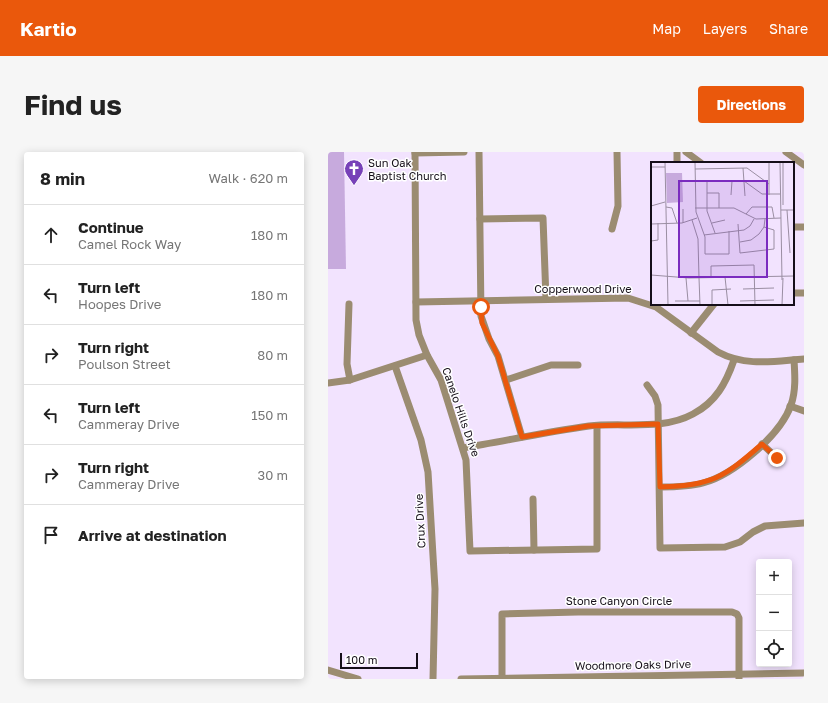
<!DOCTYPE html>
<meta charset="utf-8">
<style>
:root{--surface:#fff;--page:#f6f6f6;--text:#222;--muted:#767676;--line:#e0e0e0;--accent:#ea580c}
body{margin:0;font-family:"Golos Text",sans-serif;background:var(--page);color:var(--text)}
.controls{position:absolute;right:12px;bottom:12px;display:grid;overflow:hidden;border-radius:4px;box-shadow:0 2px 10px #0003}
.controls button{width:36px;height:36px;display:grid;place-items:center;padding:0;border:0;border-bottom:1px solid var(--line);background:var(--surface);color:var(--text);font:20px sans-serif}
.scale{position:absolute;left:12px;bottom:10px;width:78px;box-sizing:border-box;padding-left:4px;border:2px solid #150e19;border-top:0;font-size:11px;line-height:14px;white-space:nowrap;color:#150e19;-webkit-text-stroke:3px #fff;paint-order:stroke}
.stop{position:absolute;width:12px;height:12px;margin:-9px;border:3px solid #ea580c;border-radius:50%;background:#fff}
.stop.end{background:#ea580c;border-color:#fff;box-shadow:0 1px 4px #0008}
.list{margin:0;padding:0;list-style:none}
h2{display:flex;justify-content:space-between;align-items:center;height:52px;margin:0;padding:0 16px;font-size:17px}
h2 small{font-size:13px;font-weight:400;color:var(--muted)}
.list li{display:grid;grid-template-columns:26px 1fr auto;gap:12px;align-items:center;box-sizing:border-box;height:60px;padding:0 16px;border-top:1px solid var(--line)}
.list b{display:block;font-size:15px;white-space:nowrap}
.list p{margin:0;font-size:13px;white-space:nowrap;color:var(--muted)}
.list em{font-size:13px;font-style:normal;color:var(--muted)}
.icon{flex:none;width:22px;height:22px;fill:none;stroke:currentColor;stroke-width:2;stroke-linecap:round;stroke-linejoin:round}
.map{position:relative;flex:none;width:476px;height:527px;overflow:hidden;border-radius:4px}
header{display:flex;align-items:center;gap:24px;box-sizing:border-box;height:56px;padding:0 20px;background:var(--accent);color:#fff}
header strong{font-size:19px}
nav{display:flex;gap:22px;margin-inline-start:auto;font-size:14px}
.intro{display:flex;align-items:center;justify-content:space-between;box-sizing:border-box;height:96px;padding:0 24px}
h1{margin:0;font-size:28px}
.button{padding:10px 18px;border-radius:4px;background:var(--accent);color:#fff;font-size:14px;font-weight:700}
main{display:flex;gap:24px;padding:0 24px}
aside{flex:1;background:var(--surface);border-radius:4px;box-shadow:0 2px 10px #0003}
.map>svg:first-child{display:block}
.green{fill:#c7aadd}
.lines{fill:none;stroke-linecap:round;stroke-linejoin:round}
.minor{stroke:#9b8c71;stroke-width:7}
.route{stroke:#ea580c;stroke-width:5}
.labels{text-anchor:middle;stroke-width:3;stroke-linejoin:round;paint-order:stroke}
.poi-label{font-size:11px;fill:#150e19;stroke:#fff;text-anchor:start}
.street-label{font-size:11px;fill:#150e19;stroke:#fff}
.inset-road{fill:none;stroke:#9a8ea2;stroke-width:1}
.view{fill:#7b2cbf;fill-opacity:0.15;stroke:#7b2cbf;stroke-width:2}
.inset-edge{fill:none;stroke:#150e19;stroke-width:2}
</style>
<header>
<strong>Kartio</strong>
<nav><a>Map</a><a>Layers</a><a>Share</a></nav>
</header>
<div class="intro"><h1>Find us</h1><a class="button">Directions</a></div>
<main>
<aside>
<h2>8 min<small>Walk · 620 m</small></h2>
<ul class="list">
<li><svg class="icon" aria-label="ahead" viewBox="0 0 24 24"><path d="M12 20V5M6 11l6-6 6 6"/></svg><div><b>Continue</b><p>Camel Rock Way</p></div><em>180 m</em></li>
<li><svg class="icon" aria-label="left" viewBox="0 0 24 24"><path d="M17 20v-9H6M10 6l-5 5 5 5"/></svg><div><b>Turn left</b><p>Hoopes Drive</p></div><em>180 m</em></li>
<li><svg class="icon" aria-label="right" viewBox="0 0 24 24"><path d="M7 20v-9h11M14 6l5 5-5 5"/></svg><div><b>Turn right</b><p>Poulson Street</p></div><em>80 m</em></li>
<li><svg class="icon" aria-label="left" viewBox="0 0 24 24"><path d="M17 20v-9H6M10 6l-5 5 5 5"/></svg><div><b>Turn left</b><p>Cammeray Drive</p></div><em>150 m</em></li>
<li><svg class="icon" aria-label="right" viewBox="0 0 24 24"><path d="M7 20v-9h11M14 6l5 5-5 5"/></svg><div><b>Turn right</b><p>Cammeray Drive</p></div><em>30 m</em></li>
<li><svg class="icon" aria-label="arrive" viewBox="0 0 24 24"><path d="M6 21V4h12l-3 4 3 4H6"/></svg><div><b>Arrive at destination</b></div></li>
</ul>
</aside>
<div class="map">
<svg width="476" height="527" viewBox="0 0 476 527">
<rect width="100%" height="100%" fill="#f2e3fe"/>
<path class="green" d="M0,0H16L18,117H0Z"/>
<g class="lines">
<g class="minor">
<path d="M87,0L88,168L91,183L99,203L113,228L138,308L142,399L269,397V274"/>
<path d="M151,0L153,164L161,187L170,204L194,285"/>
<path d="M349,0V11"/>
<path d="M358,0L373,11"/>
<path d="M458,0L476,13"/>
<path d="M87,1L136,0"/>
<path d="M152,67L215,66L218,147"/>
<path d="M465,75H476"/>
<path d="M284,77L290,54L289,0"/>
<path d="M465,141H476"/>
<path d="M88,150L300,146L328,155L390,200C418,215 446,209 476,207"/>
<path d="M21,152L19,212L22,228"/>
<path d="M363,181L386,152"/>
<path d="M67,214L93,288L100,320L107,437L105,527"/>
<path d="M178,228L223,213H250"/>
<path d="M0,231L22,228L99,203"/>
<path d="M319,233L327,244L330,253L332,396L397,395L412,390L425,380L437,374L476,371"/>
<path d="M462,254L476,259"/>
<path d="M434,292L449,306"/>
<path d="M135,296C177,289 218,280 261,274C295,270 334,279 365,262C388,250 398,231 406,208"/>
<path d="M332,335C346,335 361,335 375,331C405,323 452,284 463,253C468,239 467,223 466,208"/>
<path d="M205,347L206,398"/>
<path d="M0,518L30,527"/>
<path d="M174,526V462L250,460H404L409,462L411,466V527"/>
<path d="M133,527L476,521"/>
</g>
</g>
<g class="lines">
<path class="route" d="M153,155L154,171L170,204L194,285L260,274L330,272L332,335C385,333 395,326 434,292L449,306"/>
</g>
<defs>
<symbol id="church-pin" viewBox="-11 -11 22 30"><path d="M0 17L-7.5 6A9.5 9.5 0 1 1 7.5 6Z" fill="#7741b8" stroke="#fff"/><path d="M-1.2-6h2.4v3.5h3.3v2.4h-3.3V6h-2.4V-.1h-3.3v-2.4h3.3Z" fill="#fff"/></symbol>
</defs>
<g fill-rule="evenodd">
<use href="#church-pin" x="15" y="6" width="22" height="30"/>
</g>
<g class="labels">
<g class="poi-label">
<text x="40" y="15">Sun Oak<tspan x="40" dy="13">Baptist Church</tspan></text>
</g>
<g class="street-label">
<text x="255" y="141">Copperwood Drive</text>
<text transform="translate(133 260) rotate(71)" y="4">Canelo Hills Drive</text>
<text transform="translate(92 369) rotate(-93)" y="4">Crux Drive</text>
<text x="291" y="453">Stone Canyon Circle</text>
<text transform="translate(305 513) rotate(-1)" y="4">Woodmore Oaks Drive</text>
</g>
</g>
<g transform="translate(323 10)">
<rect width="143" height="143" fill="#f2e3fe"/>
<path d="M15,11H31L32,40L16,41Z" fill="#c7aadd"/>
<path class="inset-road" d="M14,0L17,143M44,0L45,50L54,75V92H78V69M118,0V33M129,0L131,118M132,0V43M0,5H14M92,6L94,34M44,7L96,6L118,22M44,19H93L111,32H129M56,19V49L64,71M56,31H68V46M80,33L81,19M0,44L14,40M15,45L21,46L26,61M44,46H83L105,57L130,56M32,47V61M130,48H143M136,48L139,91M95,52L101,45H121L123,56M41,58L47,77L48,116M61,61L74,58M0,62L31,61L46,56M87,62L89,91L123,87V68L113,65M53,73L93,68L99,64L103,57M0,79L7,78V61M89,80L100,78L108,72L113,65L114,57M0,113L38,116L143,114M60,115V104L103,103L104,143M74,115L77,143M35,116L37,139M48,116L49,143M92,127L123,126M24,139H49M89,139L123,138M61,143V128L80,127M131,143L132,116"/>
<path class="view" d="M28,19H116V115H28Z"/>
<rect width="143" height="143" class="inset-edge"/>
</g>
</svg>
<div class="controls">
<button>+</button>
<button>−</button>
<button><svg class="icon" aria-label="locate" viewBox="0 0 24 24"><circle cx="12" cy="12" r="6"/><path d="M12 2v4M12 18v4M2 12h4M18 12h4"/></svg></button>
</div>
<div class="scale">100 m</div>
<div class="stop" style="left:153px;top:155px"></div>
<div class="stop end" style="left:449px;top:306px"></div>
</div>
</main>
